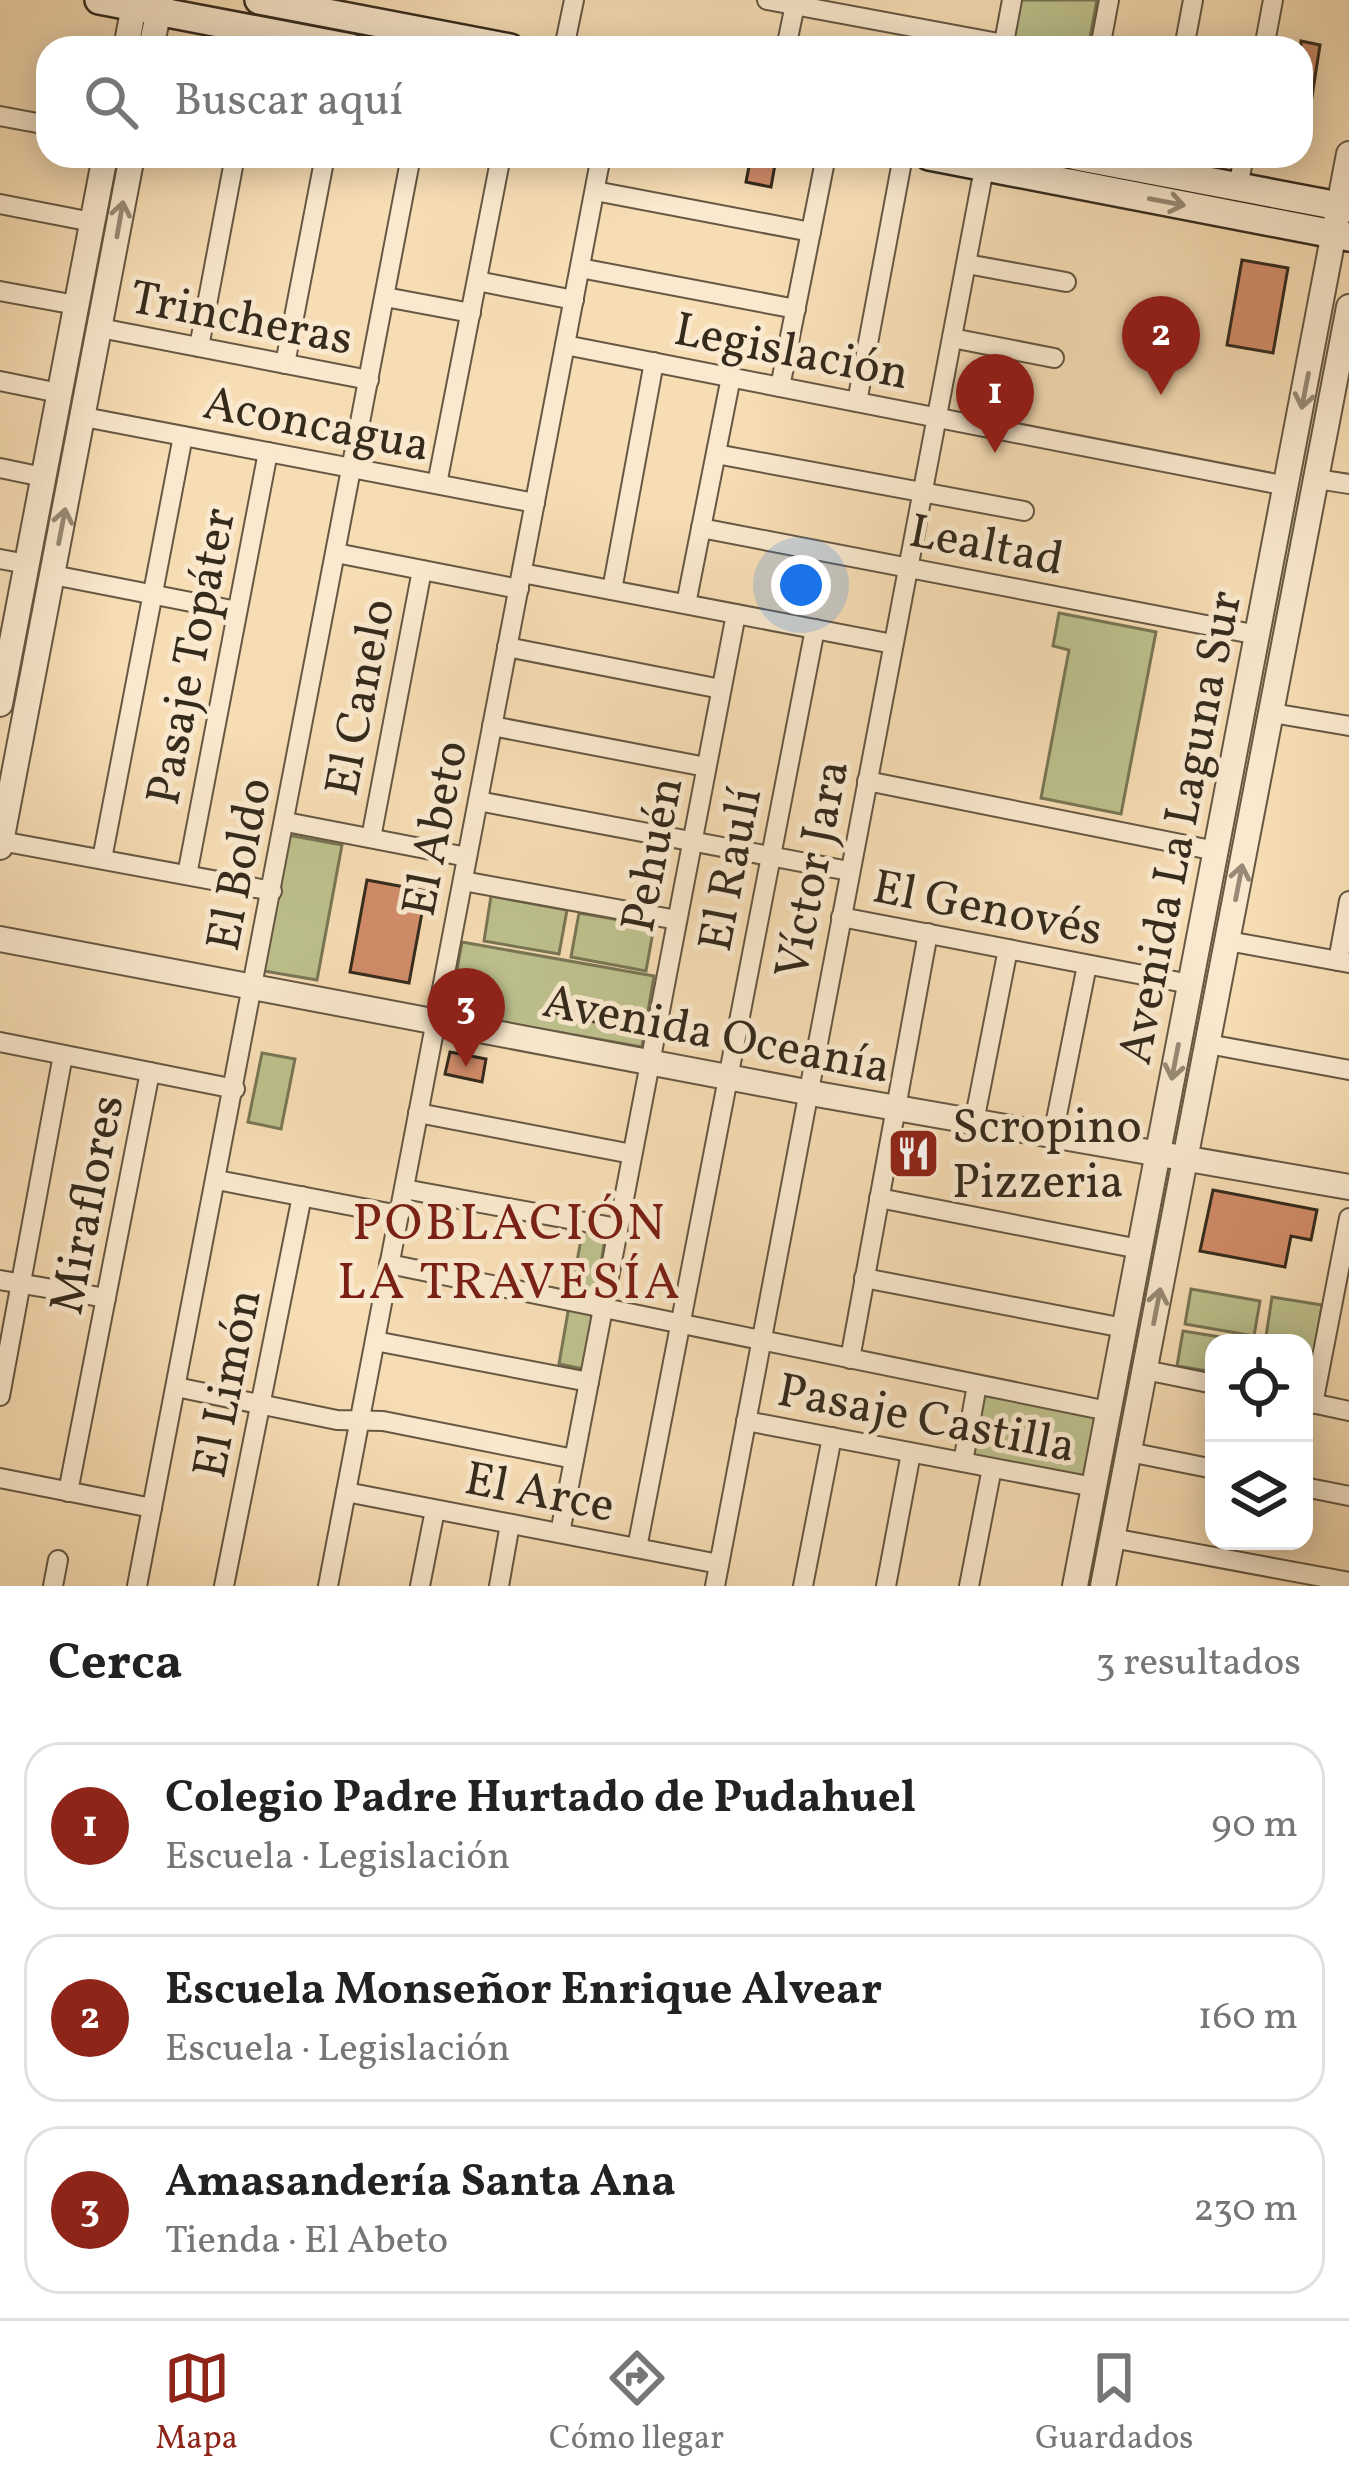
<!DOCTYPE html>
<html lang="es">
<meta charset="utf-8">
<style>
:root{--surface:#fff;--page:#f6f6f6;--text:#222;--muted:#767676;--line:#e0e0e0;--accent:#8f2418}
body{margin:0;font-family:Vollkorn,serif;background:var(--page);color:var(--text)}
.controls{position:absolute;right:36px;bottom:36px;display:grid;overflow:hidden;border-radius:24px;box-shadow:0 6px 30px #0003}
.controls button{width:108px;height:108px;display:grid;place-items:center;padding:0;border:0;border-bottom:3px solid var(--line);background:var(--surface);color:var(--text);font:60px sans-serif}
.you{position:absolute;left:801px;top:585px;width:42px;height:42px;margin:-30px;border:9px solid #fff;border-radius:50%;background:#1a73e8;box-shadow:0 0 0 18px #1a73e833}
.badge{display:grid;place-items:center;width:78px;height:78px;border-radius:50%;background:var(--accent);color:#fff;font-size:39px;font-weight:700}
.pin{position:absolute;translate:-50% -99px;filter:drop-shadow(0 3px 6px #0008)}
.pin::after{content:'';position:absolute;top:63px;width:42px;height:36px;background:inherit;clip-path:polygon(0 0,100% 0,50% 100%)}
.list{margin:0;padding:0;list-style:none}
h2{display:flex;justify-content:space-between;align-items:center;height:156px;margin:0;padding:0 48px;font-size:51px}
h2 small{font-size:39px;font-weight:400;color:var(--muted)}
.list li{display:grid;grid-template-columns:78px 1fr auto;gap:36px;align-items:center;box-sizing:border-box;height:168px;margin:0 24px 24px;padding:0 24px;border:3px solid var(--line);border-radius:36px}
.list b{display:block;font-size:45px;white-space:nowrap}
.list p{margin:0;font-size:39px;white-space:nowrap;color:var(--muted)}
.list em{font-size:39px;font-style:normal;color:var(--muted)}
.icon{flex:none;width:66px;height:66px;fill:none;stroke:currentColor;stroke-width:2;stroke-linecap:round;stroke-linejoin:round}
.map{position:relative;flex:none;width:1349px;height:1586px;overflow:hidden}
.search{position:absolute;background:var(--surface);box-shadow:0 6px 30px #0003;left:36px;right:36px;top:36px;height:132px;display:flex;align-items:center;gap:30px;box-sizing:border-box;padding:0 42px;border-radius:36px;color:var(--muted);font-size:45px}
.sheet{height:732px;background:var(--surface)}
nav{display:flex;justify-content:space-around;align-items:center;box-sizing:border-box;height:168px;border-top:3px solid var(--line);background:var(--surface);font-size:33px;color:var(--muted)}
nav a{display:grid;justify-items:center;gap:6px}
nav .on{color:var(--accent)}
.map>svg:first-child{display:block}
.green{fill:#bdc18d;stroke:#797655;stroke-width:3}
.building{fill:#d28d6a;stroke:#352b1d;stroke-width:3}
.lines{fill:none;stroke-linecap:round;stroke-linejoin:round}
.minor-casing{stroke:#665843;stroke-width:22}
.tertiary-casing{stroke:#665843;stroke-width:28}
.secondary-casing{stroke:#352b1d;stroke-width:32}
.minor{stroke:#fae9ce;stroke-width:18}
.tertiary{stroke:#fae9ce;stroke-width:24}
.secondary{stroke:#fae9ce;stroke-width:27}
.oneway{stroke:#988a76}
.labels{text-anchor:middle;stroke-width:10;stroke-linejoin:round;paint-order:stroke}
.street-label{font-size:48px;fill:#352b1d;stroke:#fae9ce}
.poi-label{font-size:48px;fill:#352b1d;stroke:#fae9ce;text-anchor:start}
.neighbourhood-label{font-size:51px;letter-spacing:3px;fill:#7a1f14;stroke:#fae9ce}
</style>
<div class="map">
<svg width="1349" height="1586" viewBox="0 0 1349 1586">
<rect width="100%" height="100%" fill="#f7ddb4"/>
<filter id="stains"><feTurbulence type="fractalNoise" baseFrequency=".00167" numOctaves="4"/><feColorMatrix values="0 0 0 0 .2 0 0 0 0 .09 0 0 0 0 .02 0 0 0 .5 -.17"/></filter>
<radialGradient id="worn" r=".72"><stop offset=".6" stop-color="#630" stop-opacity="0"/><stop offset="1" stop-color="#630" stop-opacity=".3"/></radialGradient>
<g class="green">
<path d="M1019,0H1097L1088,48H1010Z"/>
<path d="M1059,613L1156,632L1121,814L1041,798L1069,650L1053,646Z"/>
<path d="M288,835L342,845L317,980L264,971Z"/>
<path d="M491,896L567,910L559,954L484,941Z"/>
<path d="M579,913L654,926L646,971L571,957Z"/>
<path d="M462,942L654,976L642,1047L449,1013Z"/>
<path d="M262,1053L295,1059L281,1129L248,1122Z"/>
<path d="M583,1229L606,1234L596,1292L572,1288Z"/>
<path d="M1191,1289L1260,1301L1254,1336L1185,1324Z"/>
<path d="M1272,1297L1322,1305L1313,1362L1304,1361V1343H1265Z"/>
<path d="M569,1306L593,1310L583,1369L559,1364Z"/>
<path d="M1183,1331L1252,1342V1343H1214V1372L1177,1366Z"/>
<path d="M980,1395L1099,1415L1087,1481L969,1461Z"/>
</g>
<g class="building">
<path d="M1301,41L1320,45L1309,116H1301Z"/>
<path d="M751,156L776,159L771,187L746,182Z"/>
<path d="M1242,260L1288,268L1273,353L1227,345Z"/>
<path d="M367,880L426,891L409,983L350,972Z"/>
<path d="M553,1000L610,1011L608,1025L551,1012Z"/>
<path d="M450,1052L486,1059L482,1082L445,1074Z"/>
<path d="M1213,1190L1317,1210L1311,1240L1291,1236L1285,1267L1200,1251Z"/>
</g>
<g class="lines">
<defs>
<g id="minor">
<path d="M767,0L1004,44"/>
<path d="M564,48L574,0"/>
<path d="M786,48L796,0"/>
<path d="M1003,48L1012,0"/>
<path d="M1100,48L1109,0"/>
<path d="M1184,48L1193,0"/>
<path d="M1264,48L1273,0"/>
<path d="M0,116L48,125"/>
<path d="M1238,187L1244,156"/>
<path d="M595,191L811,232"/>
<path d="M0,204L92,222"/>
<path d="M967,264L1066,282"/>
<path d="M580,268L796,309"/>
<path d="M477,281L574,300"/>
<path d="M0,291L76,305"/>
<path d="M385,297L471,313"/>
<path d="M100,328L369,380"/>
<path d="M952,338L1054,358"/>
<path d="M565,345L1287,486"/>
<path d="M199,347L235,156"/>
<path d="M285,364L325,156"/>
<path d="M0,381L59,393"/>
<path d="M780,387L826,156"/>
<path d="M857,402L903,156"/>
<path d="M84,417L535,503"/>
<path d="M716,454L1024,511"/>
<path d="M0,468L43,477"/>
<path d="M1317,479L1349,484"/>
<path d="M437,484L501,156"/>
<path d="M701,528L1258,635"/>
<path d="M336,553L519,589"/>
<path d="M0,559L27,564"/>
<path d="M522,573L893,644"/>
<path d="M53,575L237,611"/>
<path d="M612,590L654,362"/>
<path d="M686,604L731,377"/>
<path d="M507,647L721,689"/>
<path d="M1272,713L1349,726"/>
<path d="M492,726L706,767"/>
<path d="M867,781L1216,851"/>
<path d="M478,801L849,871"/>
<path d="M286,822L467,857"/>
<path d="M371,838L422,570"/>
<path d="M1,841L272,891"/>
<path d="M102,859L183,436"/>
<path d="M187,875L268,452"/>
<path d="M463,881L677,920"/>
<path d="M841,917L1190,984"/>
<path d="M1228,941L1349,963"/>
<path d="M1338,961L1349,901"/>
<path d="M0,1042L235,1089"/>
<path d="M1208,1044L1349,1070"/>
<path d="M418,1113L632,1154"/>
<path d="M974,1122L1008,949"/>
<path d="M1053,1135L1087,965"/>
<path d="M217,1180L399,1215"/>
<path d="M404,1189L618,1228"/>
<path d="M879,1198L1139,1249"/>
<path d="M389,1264L1108,1411"/>
<path d="M864,1278L1124,1328"/>
<path d="M0,1280L106,1298"/>
<path d="M375,1341L589,1382"/>
<path d="M850,1359L928,933"/>
<path d="M1145,1370L1214,1384"/>
<path d="M176,1387L337,1420L383,1421L574,1459"/>
<path d="M0,1396L63,1055"/>
<path d="M1307,1402L1349,1411"/>
<path d="M1313,1404L1349,1218"/>
<path d="M746,1421L1094,1487"/>
<path d="M1129,1452L1214,1469"/>
<path d="M963,1462L977,1385"/>
<path d="M0,1478L152,1508"/>
<path d="M1304,1487L1349,1496"/>
<path d="M68,1492L150,1072"/>
<path d="M346,1492L719,1564"/>
<path d="M560,1533L736,614"/>
<path d="M1112,1538L1349,1582"/>
<path d="M637,1548L815,629"/>
<path d="M53,1586L58,1560"/>
<path d="M137,1586L411,156"/>
<path d="M224,1586L302,1196"/>
<path d="M328,1586L601,156"/>
<path d="M420,1586L435,1510"/>
<path d="M499,1586L510,1524"/>
<path d="M715,1586L986,158"/>
<path d="M803,1586L832,1437"/>
<path d="M886,1586L911,1453"/>
<path d="M969,1586L992,1468"/>
</g>
<g id="tertiary">
<path d="M126,48L135,0"/>
<path d="M151,48L161,0"/>
<path d="M0,704L105,156"/>
<path d="M0,847L132,156"/>
<path d="M0,939L822,1095L1349,1187"/>
<path d="M1075,1586L1349,154"/>
<path d="M1103,1586L1349,307"/>
</g>
<g id="secondary">
<path d="M99,0L351,48"/>
<path d="M259,0L510,48"/>
<path d="M929,156L1349,237"/>
<path d="M1076,156L1349,208"/>
</g>
</defs>
<use href="#minor" class="minor-casing"/>
<use href="#tertiary" class="tertiary-casing"/>
<use href="#secondary" class="secondary-casing"/>
<use href="#minor" class="minor"/>
<use href="#tertiary" class="tertiary"/>
<use href="#secondary" class="secondary"/>
</g>
<defs><path id="oneway-shaft" d="M-6 0H5M1.5-3L5.5 0L1.5 3" fill="none" stroke-width="1.6" stroke-linecap="round" stroke-linejoin="round" transform="scale(3)"/></defs>
<g class="oneway">
<use href="#oneway-shaft" transform="translate(1167 202) rotate(11)"/>
<use href="#oneway-shaft" transform="translate(120 219) rotate(-80)"/>
<use href="#oneway-shaft" transform="translate(1305 391) rotate(101)"/>
<use href="#oneway-shaft" transform="translate(62 526) rotate(-79)"/>
<use href="#oneway-shaft" transform="translate(1239 882) rotate(-79)"/>
<use href="#oneway-shaft" transform="translate(1175 1062) rotate(101)"/>
<use href="#oneway-shaft" transform="translate(1157 1306) rotate(-79)"/>
</g>
<defs>
<symbol id="restaurant-square" viewBox="-11 -11 22 22"><rect x="-9" y="-9" width="18" height="18" rx="4" fill="#8f2418" stroke="#fae9ce"/><path d="M-5-6h1v4h1v-4h1v4h1v-4h1v5L-1.5 .5V6h-2V.5L-5-1ZM5-6V6H3V1.5H1.5Q1.5-4 5-6Z" fill="#fff"/></symbol>
</defs>
<g fill-rule="evenodd">
<use href="#restaurant-square" x="884" y="1124" width="59" height="59"/>
</g>
<g class="labels">
<g class="street-label">
<text transform="translate(242 316) rotate(11)" y="17">Trincheras</text>
<text transform="translate(792 349) rotate(11)" y="17">Legislación</text>
<text transform="translate(317 422) rotate(11)" y="17">Aconcagua</text>
<text transform="translate(987 543) rotate(11)" y="17">Lealtad</text>
<text transform="translate(189 656) rotate(-79)" y="17">Pasaje Topáter</text>
<text transform="translate(358 697) rotate(-79)" y="17">El Canelo</text>
<text transform="translate(1178 827) rotate(-79)" y="17">Avenida La Laguna Sur</text>
<text transform="translate(433 828) rotate(-79)" y="17">El Abeto</text>
<text transform="translate(650 854) rotate(-79)" y="17">Pehuén</text>
<text transform="translate(237 864) rotate(-79)" y="17">El Boldo</text>
<text transform="translate(728 869) rotate(-79)" y="17">El Raulí</text>
<text transform="translate(810 869) rotate(-79)" y="17">Víctor Jara</text>
<text transform="translate(988 906) rotate(11)" y="17">El Genovés</text>
<text transform="translate(717 1032) rotate(11)" y="17">Avenida Oceanía</text>
<text transform="translate(85 1204) rotate(-79)" y="17">Miraflores</text>
<text transform="translate(225 1383) rotate(-79)" y="17">El Limón</text>
<text transform="translate(927 1416) rotate(11)" y="17">Pasaje Castilla</text>
<text transform="translate(540 1490) rotate(11)" y="17">El Arce</text>
</g>
<g class="poi-label">
<text x="952" y="1142">Scropino<tspan x="952" dy="55">Pizzeria</tspan></text>
</g>
<g class="neighbourhood-label">
<text x="510" y="1239">POBLACIÓN<tspan x="510" dy="59">LA TRAVESÍA</tspan></text>
</g>
</g>
<rect width="100%" height="100%" filter="url(#stains)"/>
<rect width="100%" height="100%" fill="url(#worn)"/>
</svg>
<div class="controls">
<button><svg class="icon" aria-label="locate" viewBox="0 0 24 24"><circle cx="12" cy="12" r="6"/><path d="M12 2v4M12 18v4M2 12h4M18 12h4"/></svg></button>
<button><svg class="icon" aria-label="layers" viewBox="0 0 24 24"><path d="M12 4l9 5-9 5-9-5zM3 14l9 5 9-5"/></svg></button>
</div>
<div class="you"></div>
<div class="pin badge" style="left:995px;top:453px">1</div>
<div class="pin badge" style="left:1161px;top:395px">2</div>
<div class="pin badge" style="left:466px;top:1067px">3</div>
<div class="search"><svg class="icon" aria-label="search" viewBox="0 0 24 24"><circle cx="10" cy="10" r="6"/><path d="M15 15l6 6"/></svg>Buscar aquí</div>
</div>
<section class="sheet">
<h2>Cerca<small>3 resultados</small></h2>
<ul class="list">
<li><span class="badge">1</span><div><b>Colegio Padre Hurtado de Pudahuel</b><p>Escuela · Legislación</p></div><em>90 m</em></li>
<li><span class="badge">2</span><div><b>Escuela Monseñor Enrique Alvear</b><p>Escuela · Legislación</p></div><em>160 m</em></li>
<li><span class="badge">3</span><div><b>Amasandería Santa Ana</b><p>Tienda · El Abeto</p></div><em>230 m</em></li>
</ul>
</section>
<nav>
<a class="on"><svg class="icon" aria-label="map" viewBox="0 0 24 24"><path d="M3 6l6-2 6 2 6-2v14l-6 2-6-2-6 2zM9 4v14M15 6v14"/></svg>Mapa</a>
<a><svg class="icon" aria-label="directions" viewBox="0 0 24 24"><path d="M12 3l9 9-9 9-9-9zM9 14v-3h6M13 9l2 2-2 2"/></svg>Cómo llegar</a>
<a><svg class="icon" aria-label="saved" viewBox="0 0 24 24"><path d="M7 4h10v16l-5-4-5 4z"/></svg>Guardados</a>
</nav>
